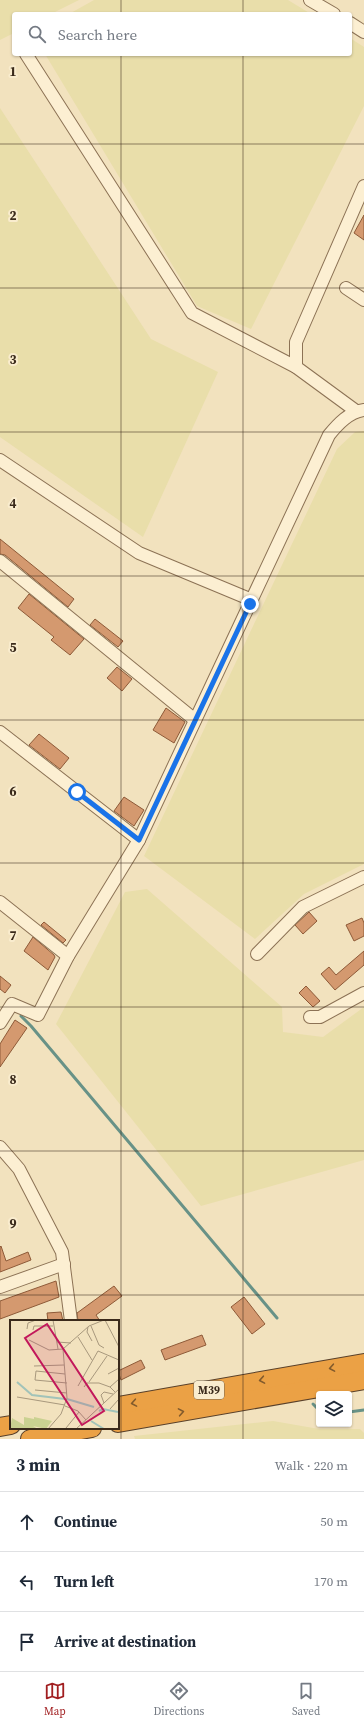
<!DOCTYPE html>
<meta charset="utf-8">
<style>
:root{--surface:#fff;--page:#f6f6f7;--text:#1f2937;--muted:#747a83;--line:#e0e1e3;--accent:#a11e20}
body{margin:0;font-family:"Source Serif 4",serif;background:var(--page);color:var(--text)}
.controls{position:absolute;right:12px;bottom:12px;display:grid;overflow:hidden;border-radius:4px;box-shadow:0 1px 3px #0004}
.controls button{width:36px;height:36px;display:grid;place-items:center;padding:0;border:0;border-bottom:1px solid var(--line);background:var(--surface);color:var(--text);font:20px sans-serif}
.stop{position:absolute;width:12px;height:12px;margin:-9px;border:3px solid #1a73e8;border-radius:50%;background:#fff}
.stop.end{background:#1a73e8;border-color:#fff;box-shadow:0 1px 4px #0008}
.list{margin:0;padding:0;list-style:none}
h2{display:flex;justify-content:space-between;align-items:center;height:52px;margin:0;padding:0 16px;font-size:17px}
h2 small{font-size:13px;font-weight:400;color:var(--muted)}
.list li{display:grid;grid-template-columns:26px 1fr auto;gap:12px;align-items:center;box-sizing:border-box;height:60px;padding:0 16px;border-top:1px solid var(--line)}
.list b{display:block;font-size:15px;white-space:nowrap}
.list em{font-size:13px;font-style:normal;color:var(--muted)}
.icon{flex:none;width:22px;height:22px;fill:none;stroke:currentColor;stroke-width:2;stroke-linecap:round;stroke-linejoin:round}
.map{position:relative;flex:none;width:364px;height:1439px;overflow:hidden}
.search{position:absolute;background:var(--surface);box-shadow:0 1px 3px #0004;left:12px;right:12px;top:12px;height:44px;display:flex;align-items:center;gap:10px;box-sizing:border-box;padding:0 14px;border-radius:4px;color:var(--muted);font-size:15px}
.sheet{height:232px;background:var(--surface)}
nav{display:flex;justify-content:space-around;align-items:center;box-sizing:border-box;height:56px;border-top:1px solid var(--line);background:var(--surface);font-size:11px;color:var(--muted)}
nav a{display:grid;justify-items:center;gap:2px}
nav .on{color:var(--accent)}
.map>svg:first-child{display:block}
.farmland{fill:#e9deaa}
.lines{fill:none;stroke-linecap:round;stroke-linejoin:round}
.stream{stroke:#689287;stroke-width:3}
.building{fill:#d4996f;stroke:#8e5a38}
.minor-casing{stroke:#8c7255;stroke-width:14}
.highway-casing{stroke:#59402a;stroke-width:20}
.minor{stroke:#fcefd2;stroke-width:12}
.highway{stroke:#eba145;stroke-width:18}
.oneway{stroke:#815a2c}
.route{stroke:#1a73e8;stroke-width:5}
.grid{fill:none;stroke:#3a2a1b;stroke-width:1;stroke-opacity:0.55}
.labels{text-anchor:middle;stroke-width:4;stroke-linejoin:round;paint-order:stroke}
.shield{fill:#f9ecce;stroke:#736451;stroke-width:1}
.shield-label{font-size:11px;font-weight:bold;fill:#3a2a1b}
.inset-river{fill:none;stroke:#a2c3b9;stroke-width:2}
.inset-road{fill:none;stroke:#a8987d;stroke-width:1}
.view{fill:#c2185b;fill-opacity:0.15;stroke:#c2185b;stroke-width:2}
.inset-edge{fill:none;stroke:#3a2a1b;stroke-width:2}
.grid-label{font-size:13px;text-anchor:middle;font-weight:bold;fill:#3a2a1b;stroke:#f9ecce;stroke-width:4;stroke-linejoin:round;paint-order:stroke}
</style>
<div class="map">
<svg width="364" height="1439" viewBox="0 0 364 1439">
<rect width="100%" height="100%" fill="#f2e2be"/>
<g class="farmland">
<path d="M0,0H79L51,14H14V33L0,40Z"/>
<path d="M94,0H288L311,14H69Z"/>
<path d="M350,38L364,47V106L251,329L197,306L45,54H350Z"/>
<path d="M0,108L151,339L218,372L143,537L0,437Z"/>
<path d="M364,431V864L304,894L255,939L144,856L337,449L355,432Z"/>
<path d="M147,889L282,1007L283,1032L323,1037L364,1007V1160L201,1206L56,1024L125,892Z"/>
<path d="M273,1421L319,1429H360L364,1433V1439H135L134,1436Z"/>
</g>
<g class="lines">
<g class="stream">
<path d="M21,1016L31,1026L277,1318"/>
<path d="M313,1404L319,1410"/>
<path d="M349,1412L364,1410"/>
</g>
</g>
<g class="building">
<path d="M364,215V240L354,233Z"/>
<path d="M0,539L74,599L68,607L5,555L0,554Z"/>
<path d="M29,594L84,639L70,655L51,640L54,637L18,608Z"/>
<path d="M95,619L123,641L118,647L90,625Z"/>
<path d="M117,667L132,679L122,691L107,678Z"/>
<path d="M166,708L185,722L174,743L153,730Z"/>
<path d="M39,734L69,758L60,769L29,745Z"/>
<path d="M124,797L144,810L134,826L114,811Z"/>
<path d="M309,912L317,921L303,934L295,925Z"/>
<path d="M362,918L364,923V936L354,941L346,925Z"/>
<path d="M44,922L66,940L63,943L41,925Z"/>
<path d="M33,937L54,955L55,957L48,970L24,951Z"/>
<path d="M364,951V965L335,990L321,974L329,967L336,975Z"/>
<path d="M0,976L11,985L5,993L0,989Z"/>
<path d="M306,986L320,1001L313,1007L299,993Z"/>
<path d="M15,1020L27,1028L0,1067V1044Z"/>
<path d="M1,1246L6,1261L28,1252L31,1260L0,1272V1247Z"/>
<path d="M56,1281L59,1297L0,1319V1301Z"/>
<path d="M114,1286L122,1296L96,1315L100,1321H78L77,1313Z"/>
<path d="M244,1297L265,1324L252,1334L231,1307Z"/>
<path d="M61,1312L63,1321H48L47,1313Z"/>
<path d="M202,1335L206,1345L165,1360L161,1350Z"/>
<path d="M141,1360L145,1368L121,1380L118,1371Z"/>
</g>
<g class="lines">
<defs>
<g id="minor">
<path d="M310,0L334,14"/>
<path d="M350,23L364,32"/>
<path d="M26,54L192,313L296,367L356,411"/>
<path d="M346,288L364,300"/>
<path d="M296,367V342L364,186"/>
<path d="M0,460L139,553L252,600"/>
<path d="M0,561L195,720"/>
<path d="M0,732L139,840"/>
<path d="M0,902L68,956"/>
<path d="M257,954L303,907L364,877"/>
<path d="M310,1017H320L364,993"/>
<path d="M0,1023L12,1004L38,1015L68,956L139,840L329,435C338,424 349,412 364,410"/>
<path d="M0,1147L19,1169L62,1252L71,1321"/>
<path d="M0,1287L64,1264"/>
</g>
<g id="highway">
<path d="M118,1406L364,1363"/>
<path d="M118,1423L364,1380"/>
<path d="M0,1427L11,1425"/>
<path d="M30,1439L92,1428"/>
</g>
</defs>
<use href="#minor" class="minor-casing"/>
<use href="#highway" class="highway-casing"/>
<use href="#minor" class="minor"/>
<use href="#highway" class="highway"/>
</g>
<defs><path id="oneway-chevron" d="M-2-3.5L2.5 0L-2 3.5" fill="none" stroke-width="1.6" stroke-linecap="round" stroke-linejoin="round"/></defs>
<g class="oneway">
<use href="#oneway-chevron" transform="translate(332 1368) rotate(170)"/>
<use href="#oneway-chevron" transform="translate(262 1380) rotate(170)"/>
<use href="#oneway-chevron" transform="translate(134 1403) rotate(170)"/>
<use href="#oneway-chevron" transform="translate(181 1412) rotate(-10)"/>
</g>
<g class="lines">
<path class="route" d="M77,792L139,840L250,604"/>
</g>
<path class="grid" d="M121,0V14M243,0V14M121,54V1439M243,54V1439M0,144H364M0,288H364M0,432H364M0,576H364M0,720H364M0,863H364M0,1007H364M0,1151H364M0,1295H364"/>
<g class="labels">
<rect class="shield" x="194" y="1381" width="30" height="18" rx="3"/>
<g class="shield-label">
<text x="209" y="1394">M39</text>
</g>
</g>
<g transform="translate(10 1320)">
<rect width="109" height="109" fill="#f2e2be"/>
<path d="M14,97L24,99V97L42,101L36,109L23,106L28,109H0L2,98L14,105Z" fill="#cad191"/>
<path class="inset-river" d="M7,62L22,75L55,79M57,79L84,87M89,91L93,89L108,92M81,101L94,109"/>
<path class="inset-road" d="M43,0L48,29M95,0L109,27M81,6L89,25L94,28M78,7L77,12L82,21M17,9L18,3L26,0M23,10L24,6H43M68,17L82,40M19,20L39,30L53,29M47,22L61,23M24,46L54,45M55,54L26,51L25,60L57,63M98,54L109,48M79,62L97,36M68,66L88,31L109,40M74,67L77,63H89L100,67L105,72M100,67L109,59M25,70L57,73M7,77L55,85M94,83L91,75L94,72L103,74M55,86L68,91L76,100M100,89L109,79M56,108L69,92M38,109L51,94L57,78L53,29L79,6L94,0M66,109L109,69"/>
<path class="view" d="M37,4L94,91L72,105L15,18Z"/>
<rect width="109" height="109" class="inset-edge"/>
</g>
<g class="grid-label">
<text x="13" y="76">1</text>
<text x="13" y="220">2</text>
<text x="13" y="364">3</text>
<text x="13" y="508">4</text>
<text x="13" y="652">5</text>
<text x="13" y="796">6</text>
<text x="13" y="940">7</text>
<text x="13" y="1084">8</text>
<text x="13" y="1228">9</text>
</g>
</svg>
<div class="controls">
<button><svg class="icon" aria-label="layers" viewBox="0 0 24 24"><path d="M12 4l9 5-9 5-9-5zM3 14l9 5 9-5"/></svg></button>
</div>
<div class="stop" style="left:77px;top:792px"></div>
<div class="stop end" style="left:250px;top:604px"></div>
<div class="search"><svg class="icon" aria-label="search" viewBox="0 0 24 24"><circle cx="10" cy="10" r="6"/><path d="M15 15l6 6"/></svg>Search here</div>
</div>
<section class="sheet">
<h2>3 min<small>Walk · 220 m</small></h2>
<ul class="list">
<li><svg class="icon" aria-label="ahead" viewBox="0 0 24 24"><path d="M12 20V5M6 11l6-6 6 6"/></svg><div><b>Continue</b></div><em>50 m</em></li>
<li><svg class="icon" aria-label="left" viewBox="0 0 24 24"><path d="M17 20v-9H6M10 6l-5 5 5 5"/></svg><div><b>Turn left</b></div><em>170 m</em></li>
<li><svg class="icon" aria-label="arrive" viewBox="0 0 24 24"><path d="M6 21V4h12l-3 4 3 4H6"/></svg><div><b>Arrive at destination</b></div></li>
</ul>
</section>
<nav>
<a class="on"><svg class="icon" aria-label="map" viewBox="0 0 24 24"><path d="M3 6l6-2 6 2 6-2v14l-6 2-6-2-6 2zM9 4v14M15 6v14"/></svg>Map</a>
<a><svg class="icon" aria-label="directions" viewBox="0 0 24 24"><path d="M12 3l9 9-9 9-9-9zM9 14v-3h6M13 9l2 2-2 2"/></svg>Directions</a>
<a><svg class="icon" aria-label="saved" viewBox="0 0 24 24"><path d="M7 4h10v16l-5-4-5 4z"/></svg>Saved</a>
</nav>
